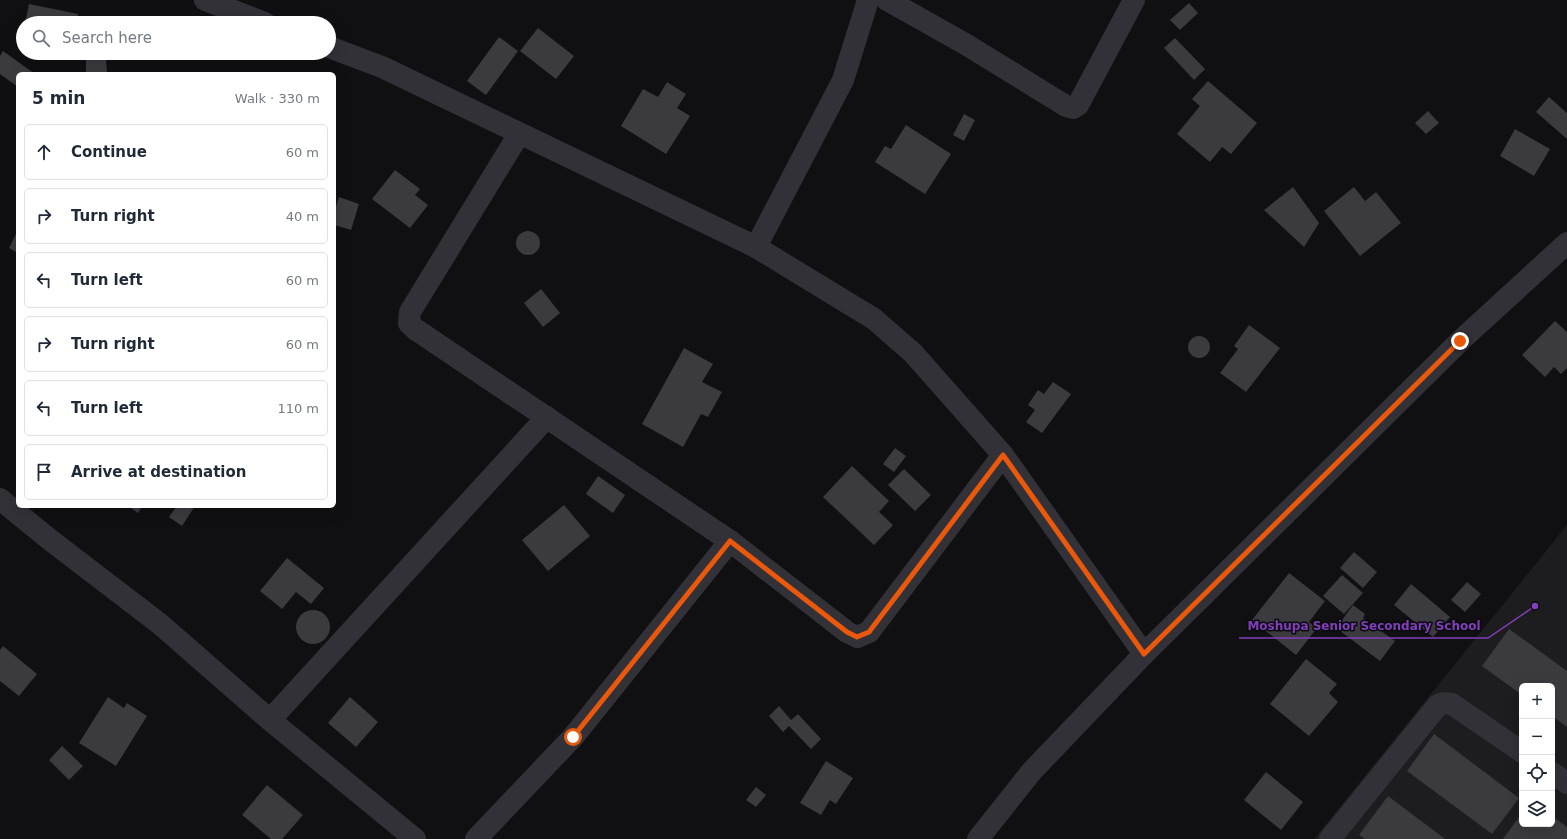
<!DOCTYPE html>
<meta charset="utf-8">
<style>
:root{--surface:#fff;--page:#f6f6f7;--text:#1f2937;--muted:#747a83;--line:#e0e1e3}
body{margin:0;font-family:"DejaVu Sans",sans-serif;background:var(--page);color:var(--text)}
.controls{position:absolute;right:12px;bottom:12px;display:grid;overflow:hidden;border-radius:6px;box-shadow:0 4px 16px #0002}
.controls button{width:36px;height:36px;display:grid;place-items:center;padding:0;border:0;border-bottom:1px solid var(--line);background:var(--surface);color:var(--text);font:20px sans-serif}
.stop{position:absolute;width:12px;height:12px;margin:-9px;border:3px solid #ea580c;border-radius:50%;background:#fff}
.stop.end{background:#ea580c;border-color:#fff;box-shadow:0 1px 4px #0008}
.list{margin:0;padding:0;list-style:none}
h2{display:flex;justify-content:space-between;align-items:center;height:52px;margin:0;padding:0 16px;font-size:17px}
h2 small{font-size:13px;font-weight:400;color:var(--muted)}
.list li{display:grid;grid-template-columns:26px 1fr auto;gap:12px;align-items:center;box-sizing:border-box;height:56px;margin:0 8px 8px;padding:0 8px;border:1px solid var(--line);border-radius:6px}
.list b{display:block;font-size:15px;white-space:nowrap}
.list em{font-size:13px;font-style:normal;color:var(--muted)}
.icon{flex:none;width:22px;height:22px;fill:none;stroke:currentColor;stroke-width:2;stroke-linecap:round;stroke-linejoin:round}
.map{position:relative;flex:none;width:1567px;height:839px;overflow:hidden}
.search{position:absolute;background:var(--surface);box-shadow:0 4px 16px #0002;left:16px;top:16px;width:320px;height:44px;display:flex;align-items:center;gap:10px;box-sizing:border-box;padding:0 14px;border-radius:22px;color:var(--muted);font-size:15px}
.panel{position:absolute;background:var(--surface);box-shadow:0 4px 16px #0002;left:16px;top:72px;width:320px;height:436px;border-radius:6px}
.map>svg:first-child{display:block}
.built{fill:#1d1c1f;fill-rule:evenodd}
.building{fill:#3a3a3f}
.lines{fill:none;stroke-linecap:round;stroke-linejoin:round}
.minor{stroke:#313137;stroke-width:22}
.route{stroke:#ea580c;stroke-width:5}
.leader{fill:none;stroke:#813ebd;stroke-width:1.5}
.callout-dot{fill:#813ebd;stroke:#0b0b0d;stroke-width:1.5}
.callout-label{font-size:12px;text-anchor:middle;font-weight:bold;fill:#813ebd;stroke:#0b0b0d;stroke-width:3;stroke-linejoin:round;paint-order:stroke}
</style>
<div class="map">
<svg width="1567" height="839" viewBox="0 0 1567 839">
<rect width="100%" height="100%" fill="#101012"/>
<path class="built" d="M1567,525V839H1314ZM1522,686H1552V824H1522Z"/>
<g class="building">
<path d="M1189,3L1198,13L1180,30L1170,20Z"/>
<path d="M29,4L78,14L77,23H25Z"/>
<path d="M538,28L574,56L556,79L520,51Z"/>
<path d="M499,37L518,51L486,95L467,81Z"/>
<path d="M1175,38L1205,69L1194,80L1164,48Z"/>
<path d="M3,51L35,74H18V87L0,74V56Z"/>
<path d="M86,59H106L107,74H86Z"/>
<path d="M1208,81L1257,123L1231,154L1222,147L1210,162L1177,134L1200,106L1192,99Z"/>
<path d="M667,82L686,94L677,108L690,116L666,154L621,126L643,89L658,97Z"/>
<path d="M1549,97L1567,113V139L1536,112Z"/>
<path d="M1428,111L1439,123L1426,134L1415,123Z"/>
<path d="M964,114L975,120L964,141L953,135Z"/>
<path d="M906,125L951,154L925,194L875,162L885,146L891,149Z"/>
<path d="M1515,129L1550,149L1534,176L1500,156Z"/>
<path d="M395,170L420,189L415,195L428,205L410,228L372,199Z"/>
<path d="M1293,187L1319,223L1304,247L1264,210Z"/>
<path d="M1354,187L1365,201L1376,192L1401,223L1360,256L1324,211Z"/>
<path d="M339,197L359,204L351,230L334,225V213Z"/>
<circle cx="528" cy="243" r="12"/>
<path d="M17,232L18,233V253L9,248Z"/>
<path d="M541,289L560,313L543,327L524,303Z"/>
<path d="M1555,321L1567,332V368L1561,374L1554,367L1545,377L1522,355Z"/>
<path d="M1249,325L1280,348L1246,392L1220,373L1238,349L1234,346Z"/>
<circle cx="1199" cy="347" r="11"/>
<path d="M684,348L713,364L702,382L722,392L708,417L701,414L683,447L642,424Z"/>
<path d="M1053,382L1071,394L1042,433L1026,422L1035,410L1028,405L1038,390L1044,394Z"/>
<path d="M895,448L906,456L894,472L883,464Z"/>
<path d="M852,466L889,501L879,512L893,525L874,545L823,497Z"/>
<path d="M904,469L931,495L915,511L888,485Z"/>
<path d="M598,476L625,495L613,513L586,494Z"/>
<path d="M564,505L590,536L548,571L522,540Z"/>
<path d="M128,506H142L138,513Z"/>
<path d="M177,506H195L182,526L169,517Z"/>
<path d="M1354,552L1377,572L1363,588L1340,568Z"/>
<path d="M287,558L324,588L311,604L296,592L282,609L260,591Z"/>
<path d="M1289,573L1325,601L1309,622L1317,628L1296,655L1252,620Z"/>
<path d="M1342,575L1363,593L1344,614L1323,596Z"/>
<path d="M1467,582L1481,594L1465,612L1451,600Z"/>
<path d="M1411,584L1450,617L1433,637L1394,605Z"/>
<path d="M1353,605L1365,614L1363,618L1395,641L1380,661L1336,628Z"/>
<circle cx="313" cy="627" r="17"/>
<path d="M1509,629L1567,671V727L1552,716V686H1522V695L1482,666Z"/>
<path d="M3,646L37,674L19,696L0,681V650Z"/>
<path d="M1306,659L1337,684L1329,693L1338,702L1309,736L1270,704Z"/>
<path d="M108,697L124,708L127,703L147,716L116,766L79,743Z"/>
<path d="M350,697L378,722L356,747L328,723Z"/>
<path d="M779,706L791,720L798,714L821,739L811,749L789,726L783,732L769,716Z"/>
<path d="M1434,734L1519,798L1492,834L1407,771Z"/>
<path d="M62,746L83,766L69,780L49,760Z"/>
<path d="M826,761L853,778L836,804L830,800L821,815L800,803Z"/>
<path d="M1266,772L1303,802L1281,830L1244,800Z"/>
<path d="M267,785L303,815L282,839H271L242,815Z"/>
<path d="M756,787L766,795L756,807L746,800Z"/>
<path d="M1388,796L1445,839H1365L1359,835Z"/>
<path d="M1522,813V824H1552V816L1567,827V839H1503Z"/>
</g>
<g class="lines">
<g class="minor">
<path d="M205,0L265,23"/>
<path d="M868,0L843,80L756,247L874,319L913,353L1003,455"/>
<path d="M887,0L967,45L1066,106L1073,108L1078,105L1134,0"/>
<path d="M329,47L382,67L756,247"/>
<path d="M519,134L410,312L409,323L415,329L730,541"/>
<path d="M0,499L49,539L160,624L270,720L415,839"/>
<path d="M270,720L547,417"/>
<path d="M1552,773L1567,783"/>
<path d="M476,839L573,737L730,541L847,632L857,637L869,632L1003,455L1144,654"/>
<path d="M978,839L1032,771L1144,654L1460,341L1567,243"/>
<path d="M1330,839L1438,705L1444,703L1452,704L1522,752"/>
</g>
</g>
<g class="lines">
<path class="route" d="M573,737L730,541L847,632L857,637L869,632L1003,455L1144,654L1460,341"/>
</g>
<path class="leader" d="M1535 606L1488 638H1239"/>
<circle class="callout-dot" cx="1535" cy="606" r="4"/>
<g class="callout-label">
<text x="1364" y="630">Moshupa Senior Secondary School</text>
</g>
</svg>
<div class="controls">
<button>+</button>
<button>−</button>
<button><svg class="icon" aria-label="locate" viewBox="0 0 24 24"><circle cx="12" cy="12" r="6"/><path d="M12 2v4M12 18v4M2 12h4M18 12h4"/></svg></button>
<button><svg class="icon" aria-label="layers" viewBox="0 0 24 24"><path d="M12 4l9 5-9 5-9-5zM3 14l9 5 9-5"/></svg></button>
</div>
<div class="stop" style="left:573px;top:737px"></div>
<div class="stop end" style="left:1460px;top:341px"></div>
<div class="search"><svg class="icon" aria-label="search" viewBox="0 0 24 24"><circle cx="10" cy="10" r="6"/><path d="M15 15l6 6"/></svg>Search here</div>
<section class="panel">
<h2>5 min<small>Walk · 330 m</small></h2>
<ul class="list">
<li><svg class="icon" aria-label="ahead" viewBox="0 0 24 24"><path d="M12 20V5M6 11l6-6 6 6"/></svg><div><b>Continue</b></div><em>60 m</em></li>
<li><svg class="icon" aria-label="right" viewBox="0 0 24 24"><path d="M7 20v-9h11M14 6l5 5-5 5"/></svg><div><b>Turn right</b></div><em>40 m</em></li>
<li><svg class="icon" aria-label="left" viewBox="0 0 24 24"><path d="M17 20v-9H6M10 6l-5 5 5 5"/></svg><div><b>Turn left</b></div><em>60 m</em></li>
<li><svg class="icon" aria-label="right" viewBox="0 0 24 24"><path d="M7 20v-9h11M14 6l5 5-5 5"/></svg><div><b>Turn right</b></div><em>60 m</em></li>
<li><svg class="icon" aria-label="left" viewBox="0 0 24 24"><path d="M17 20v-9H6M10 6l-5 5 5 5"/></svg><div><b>Turn left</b></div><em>110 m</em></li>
<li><svg class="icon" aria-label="arrive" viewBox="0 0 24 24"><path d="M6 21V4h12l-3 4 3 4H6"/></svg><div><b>Arrive at destination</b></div></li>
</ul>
</section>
</div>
